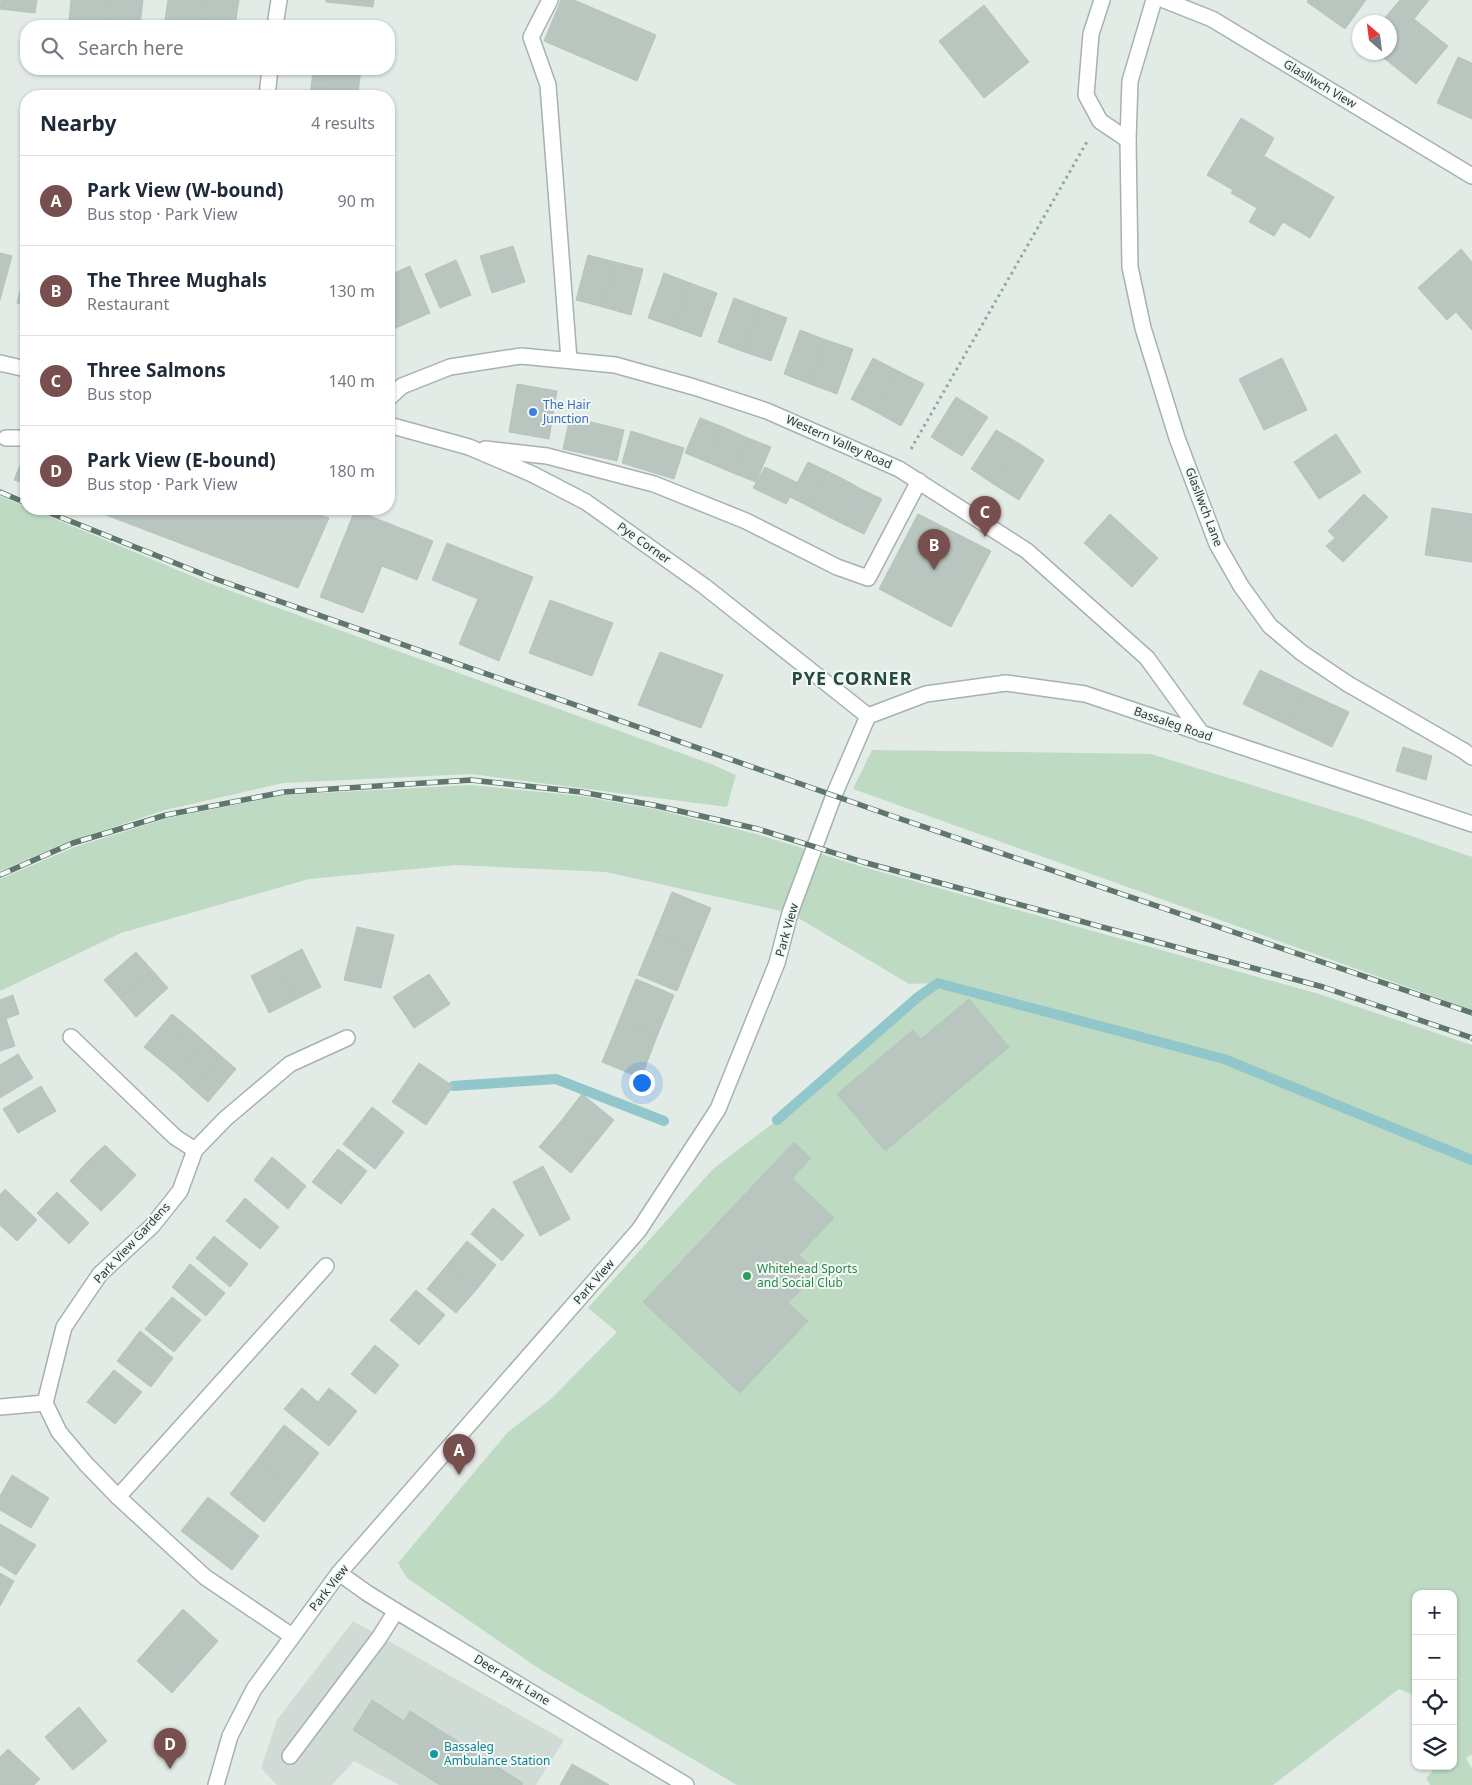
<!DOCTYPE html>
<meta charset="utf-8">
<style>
:root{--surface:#fff;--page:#f2f2f3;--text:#1f2937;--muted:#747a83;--line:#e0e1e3;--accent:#774f4e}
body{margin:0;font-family:"Noto Sans",sans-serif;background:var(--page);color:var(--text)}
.controls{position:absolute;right:15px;bottom:15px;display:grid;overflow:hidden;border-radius:10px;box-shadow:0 1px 4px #0004}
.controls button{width:45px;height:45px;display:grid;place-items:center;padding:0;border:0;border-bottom:1px solid var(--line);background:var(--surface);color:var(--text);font:25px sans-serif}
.compass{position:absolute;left:1352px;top:15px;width:45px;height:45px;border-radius:50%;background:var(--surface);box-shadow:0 1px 4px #0004;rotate:332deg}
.you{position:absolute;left:641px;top:1082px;width:18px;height:18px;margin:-12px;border:4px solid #fff;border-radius:50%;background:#1a73e8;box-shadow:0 0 0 8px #1a73e833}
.badge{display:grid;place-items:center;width:32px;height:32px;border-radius:50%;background:var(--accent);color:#fff;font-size:16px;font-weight:700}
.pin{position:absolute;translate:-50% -41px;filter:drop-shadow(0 1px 2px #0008)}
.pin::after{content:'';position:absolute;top:26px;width:18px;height:15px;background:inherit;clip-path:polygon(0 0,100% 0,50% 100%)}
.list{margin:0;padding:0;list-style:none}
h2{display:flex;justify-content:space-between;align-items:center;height:65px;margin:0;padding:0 20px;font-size:21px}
h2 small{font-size:16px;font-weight:400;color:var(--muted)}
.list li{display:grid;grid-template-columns:32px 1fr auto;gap:15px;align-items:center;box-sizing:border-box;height:90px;padding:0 20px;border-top:1px solid var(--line)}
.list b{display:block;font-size:19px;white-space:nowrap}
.list p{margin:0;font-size:16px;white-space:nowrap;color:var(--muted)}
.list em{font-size:16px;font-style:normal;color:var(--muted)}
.icon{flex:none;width:28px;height:28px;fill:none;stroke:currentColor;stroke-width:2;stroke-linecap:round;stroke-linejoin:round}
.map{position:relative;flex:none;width:1472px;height:1785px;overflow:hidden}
.search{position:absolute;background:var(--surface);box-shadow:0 1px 4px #0004;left:20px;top:20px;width:375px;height:55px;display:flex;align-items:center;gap:12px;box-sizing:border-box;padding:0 18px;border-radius:20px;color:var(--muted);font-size:19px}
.panel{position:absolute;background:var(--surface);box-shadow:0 1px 4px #0004;left:20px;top:90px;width:375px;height:425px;border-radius:20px}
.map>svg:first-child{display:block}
.built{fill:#d1dbd6}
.green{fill:#bedac3;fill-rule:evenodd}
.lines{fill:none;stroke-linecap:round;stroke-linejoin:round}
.stream{stroke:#91c6ca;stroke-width:10}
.building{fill:#b9c6c0;stroke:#b6c4bd}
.minor-casing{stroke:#a6b3ad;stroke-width:18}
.path{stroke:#87ab9d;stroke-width:3;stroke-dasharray:2.5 4;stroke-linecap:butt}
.minor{stroke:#fff;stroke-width:15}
.rail-casing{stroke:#5f766e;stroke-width:5.5}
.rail{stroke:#f3f8f5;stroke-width:4;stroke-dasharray:11;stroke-linecap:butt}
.shop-dot{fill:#3f7fe0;stroke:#f3f8f5;stroke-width:2}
.leisure-dot{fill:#2e9e5b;stroke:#f3f8f5;stroke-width:2}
.culture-dot{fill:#0f9aa8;stroke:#f3f8f5;stroke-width:2}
.labels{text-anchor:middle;stroke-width:4;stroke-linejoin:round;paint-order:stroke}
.street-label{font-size:12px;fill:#253b33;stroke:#f3f8f5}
.shop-label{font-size:12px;fill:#366cbe;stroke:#f3f8f5;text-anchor:start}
.leisure-label{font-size:12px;fill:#27864d;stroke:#f3f8f5;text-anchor:start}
.culture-label{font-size:12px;fill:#0d838f;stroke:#f3f8f5;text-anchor:start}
.district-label{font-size:18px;font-weight:bold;letter-spacing:1px;fill:#234b3e;stroke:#f3f8f5}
</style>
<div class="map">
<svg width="1472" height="1785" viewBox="0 0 1472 1785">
<rect width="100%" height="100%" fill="#e3ebe7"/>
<path class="built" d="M353,1621L564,1740L536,1785H399L354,1761L332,1785H277L261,1768L277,1720Z"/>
<g class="green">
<path d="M0,496L26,507V509H31L209,583L711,764L736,775L727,807L471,774L283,783L165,810L72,841L0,871Z"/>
<path d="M872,750L1151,754L1362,819L1472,857V1010L853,789Z"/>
<path d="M471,785L581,796L654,809L756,834L863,867L1319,994L1472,1045V1754L1466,1758L1472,1769V1785H1430L1426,1778L1437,1766H1453V1594H1416V1696L1399,1689L1273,1785H737L541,1670L407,1578L398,1563L508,1432L551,1399L617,1332L588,1308L713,1169L777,1120L918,997L937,983L909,984L790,913L606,872L456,865L309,879L121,933L0,991V879L75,847L168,818L285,795ZM954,982L1045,1006L1046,1007L940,983Z"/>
</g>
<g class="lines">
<g class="stream">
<path d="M453,1086L556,1079L664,1121"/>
<path d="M777,1120L918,997L938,983L1224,1059L1472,1160"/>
</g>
</g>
<g class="building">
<path d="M1,0H37L35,13L0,9Z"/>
<path d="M71,0H107L104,25L69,20Z"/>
<path d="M107,0H143L140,26L104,25Z"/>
<path d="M168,0H203L200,26H164Z"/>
<path d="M203,0H239L235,26H200Z"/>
<path d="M326,0H374L373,7L326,2Z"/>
<path d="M561,0H574L656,35L637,81L544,41Z"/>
<path d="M1308,0H1366L1345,29L1307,2Z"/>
<path d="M1400,0H1429L1414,19L1448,46L1416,84L1380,55L1381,52H1390V22H1381Z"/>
<path d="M984,5L1029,62L984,98L939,41Z"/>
<path d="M1458,57L1472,63V119L1437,103Z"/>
<path d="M313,69H361L359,85L312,80Z"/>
<path d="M312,80L359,85L358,96H310Z"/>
<path d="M1241,118L1274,138L1264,156L1334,197L1310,238L1283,222L1274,236L1249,222L1257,208L1231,193L1233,190L1207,175Z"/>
<path d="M513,246L525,282L492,293L480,256Z"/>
<path d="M1461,249L1472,262V330L1456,312L1447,320L1418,288Z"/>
<path d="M0,253L12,256L0,300Z"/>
<path d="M588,255L615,262L603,307L576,300Z"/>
<path d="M456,260L471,295L440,308L425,274Z"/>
<path d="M615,262L643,269L631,315L603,307Z"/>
<path d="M410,266L430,313L389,331V275Z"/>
<path d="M26,267V306L17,303Z"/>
<path d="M664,273L690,283L674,327L648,318Z"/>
<path d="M690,283L717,293L701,337L674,327Z"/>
<path d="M734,298L760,308L744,352L718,342Z"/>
<path d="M760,308L787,318L771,361L744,352Z"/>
<path d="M800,330L826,340L810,384L784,374Z"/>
<path d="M826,340L853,349L837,394L810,384Z"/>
<path d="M873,358L898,371L876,412L851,399Z"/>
<path d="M1282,358L1307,410L1264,430L1239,379Z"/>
<path d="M898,371L924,384L901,426L876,412Z"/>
<path d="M517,384L557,391L549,439L509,432Z"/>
<path d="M956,397L988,417L962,456L931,437Z"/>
<path d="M570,417L624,430L617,461L563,449Z"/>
<path d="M700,418L723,427L707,462L685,453Z"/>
<path d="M723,427L748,438L733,473L707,462Z"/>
<path d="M996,430L1020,444L995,485L971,469Z"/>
<path d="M631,431L684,448L674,479L622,463Z"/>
<path d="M1336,434L1361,472L1319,499L1294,462Z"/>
<path d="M748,438L771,447L756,482L733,473Z"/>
<path d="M1020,444L1044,460L1019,500L995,485Z"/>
<path d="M26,450V484L14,480Z"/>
<path d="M808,462L827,471L808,506L790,497Z"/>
<path d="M765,467L798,483L786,504L753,488Z"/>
<path d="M827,471L845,480L827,516L808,506Z"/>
<path d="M845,480L863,490L845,525L827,516Z"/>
<path d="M863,490L882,499L864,534L845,525Z"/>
<path d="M1364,494L1388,517L1343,562L1326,546L1335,538L1328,531Z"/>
<path d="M1432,508L1472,514V562L1425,555Z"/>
<path d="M90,509H303L329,518L298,588Z"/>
<path d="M355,510L433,541L417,580L382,566L363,613L320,597Z"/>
<path d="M918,514L991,551L951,627L879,589Z"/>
<path d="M1110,514L1158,558L1132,587L1084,543Z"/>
<path d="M447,543L533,577L499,661L459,644L478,599L432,580Z"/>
<path d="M550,600L613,623L592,676L529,653Z"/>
<path d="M660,652L723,675L701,728L638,705Z"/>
<path d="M1260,670L1304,691L1287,725L1243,704Z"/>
<path d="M1304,691L1349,712L1332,747L1287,725Z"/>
<path d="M1403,747L1432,756L1426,780L1396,771Z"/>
<path d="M672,892L711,908L694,949L655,934Z"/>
<path d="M357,927L394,935L381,988L344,980Z"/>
<path d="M655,934L694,949L677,991L638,975Z"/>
<path d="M302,949L321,987L295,1000L276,963Z"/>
<path d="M136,952L152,970L120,998L104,980Z"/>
<path d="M276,963L295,1000L269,1013L251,976Z"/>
<path d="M152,970L168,988L136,1017L120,998Z"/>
<path d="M429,974L450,1004L414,1028L393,997Z"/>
<path d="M636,979L674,995L657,1036L619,1021Z"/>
<path d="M13,995L19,1014L0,1021V1000Z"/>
<path d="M969,999L1009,1047L885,1151L837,1094L913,1030L921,1039Z"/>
<path d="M172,1014L189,1028L160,1060L144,1047Z"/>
<path d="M6,1019L15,1046L0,1051V1021Z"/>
<path d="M619,1021L657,1036L641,1078L602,1062Z"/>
<path d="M189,1028L205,1042L177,1074L160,1060Z"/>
<path d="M205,1042L221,1056L192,1088L177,1074Z"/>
<path d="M18,1054L33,1078L0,1098V1065Z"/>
<path d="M221,1056L236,1069L208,1102L192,1088Z"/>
<path d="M419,1063L453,1086L426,1125L392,1102Z"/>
<path d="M41,1086L56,1111L18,1133L3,1109Z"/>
<path d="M582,1094L614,1120L593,1146L561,1121Z"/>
<path d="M372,1107L404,1132L375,1169L343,1144Z"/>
<path d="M561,1121L593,1146L571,1173L539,1147Z"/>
<path d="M794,1142L811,1158L792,1178L834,1218L799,1255L817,1273L788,1303L808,1321L740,1393L643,1302Z"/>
<path d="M105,1145L136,1175L119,1193L87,1162Z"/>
<path d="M338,1149L367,1171L341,1204L312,1182Z"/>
<path d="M272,1157L306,1186L288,1209L254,1180Z"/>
<path d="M87,1162L119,1193L101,1211L70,1181Z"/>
<path d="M543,1166L570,1219L540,1236L513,1182Z"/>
<path d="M5,1189L37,1220L17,1241L0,1225V1195Z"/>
<path d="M57,1192L89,1223L69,1244L37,1213Z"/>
<path d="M245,1198L279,1227L260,1249L226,1221Z"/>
<path d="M493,1208L524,1235L502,1261L471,1234Z"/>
<path d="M214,1236L248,1264L230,1287L196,1258Z"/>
<path d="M467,1241L496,1265L477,1289L447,1265Z"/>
<path d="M190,1264L225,1293L206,1316L172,1287Z"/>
<path d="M447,1265L477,1289L456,1313L427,1289Z"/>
<path d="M416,1290L445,1315L419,1345L390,1320Z"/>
<path d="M172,1297L201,1320L174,1352L145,1329Z"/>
<path d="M140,1331L173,1358L151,1387L117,1361Z"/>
<path d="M375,1345L399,1365L375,1394L351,1374Z"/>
<path d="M114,1370L142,1392L115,1424L87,1402Z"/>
<path d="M302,1388L318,1402L329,1388L357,1411L329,1446L284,1409Z"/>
<path d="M284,1425L319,1453L292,1487L257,1460Z"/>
<path d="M257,1460L292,1487L264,1522L230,1494Z"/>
<path d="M12,1475L49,1498L31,1528L0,1510V1496Z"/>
<path d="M208,1497L259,1536L232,1570L181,1531Z"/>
<path d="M0,1524L36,1545L16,1575L0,1565Z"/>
<path d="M0,1573L14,1581L0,1606Z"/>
<path d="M183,1609L218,1641L172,1693L137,1661Z"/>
<path d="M372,1700L404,1721L410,1711L523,1783L522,1785H440L353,1730Z"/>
<path d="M79,1707L107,1741L73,1770L45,1737Z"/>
<path d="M8,1749L40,1779L34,1785H0V1757Z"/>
<path d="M572,1764L592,1775L586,1785H560Z"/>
<path d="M592,1775L609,1785H586Z"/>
</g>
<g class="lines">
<defs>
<g id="minor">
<path d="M550,0L531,37L548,85L569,360"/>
<path d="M1102,0L1091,34L1086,95L1100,121L1128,140"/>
<path d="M1154,0L1130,81L1128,140L1130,267L1143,328L1177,438L1217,544L1241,586L1270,626L1302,653L1348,684L1464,751L1472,757"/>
<path d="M1164,0L1212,19L1472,176"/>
<path d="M275,26L279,0"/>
<path d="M267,96L270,69"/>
<path d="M0,363L26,369"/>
<path d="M389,398L402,386L450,367L521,356L615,365L694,387L767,411L899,469L1027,551L1147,658L1202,734"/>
<path d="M389,425L469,447L532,474L586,502L704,586L868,716"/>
<path d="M6,438H26"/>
<path d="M485,449L547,456L654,484L746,521L837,567L868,578L919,481"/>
<path d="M868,716L926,694L1006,683L1085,694L1472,824"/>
<path d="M71,1037L175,1137L195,1150"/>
<path d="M0,1407L45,1403"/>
<path d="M118,1497L326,1266"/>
<path d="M339,1573L367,1593L396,1611L686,1785"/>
<path d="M292,1636L205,1577L118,1497L86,1464L59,1432L45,1403L64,1327L100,1274L152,1226L180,1191L195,1150L225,1119L290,1064L347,1038"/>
<path d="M290,1756L379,1638L396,1611"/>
<path d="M216,1785L230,1736L254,1689L339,1573L639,1230L718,1109L777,963L790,913L834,795L868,716"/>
</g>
</defs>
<use href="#minor" class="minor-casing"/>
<path class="path" d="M911,449L1088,140"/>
<use href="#minor" class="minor"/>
<defs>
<g id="rail">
<path d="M0,492L26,503"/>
<path d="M40,509L210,577L895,817L1472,1013"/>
<path d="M0,875L73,843L166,815L284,792L471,780L581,792L653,805L758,829L863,862L1323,987L1472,1038"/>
</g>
</defs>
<use href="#rail" class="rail-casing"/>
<use href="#rail" class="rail"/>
</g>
<circle class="shop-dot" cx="533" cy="412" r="5"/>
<circle class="leisure-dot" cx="747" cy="1276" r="5"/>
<circle class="culture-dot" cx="434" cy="1754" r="5"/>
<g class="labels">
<g class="street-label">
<text transform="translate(1320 84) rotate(31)" y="4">Glasllwch View</text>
<text transform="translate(839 442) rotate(24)" y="4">Western Valley Road</text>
<text transform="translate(1204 507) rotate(69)" y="4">Glasllwch Lane</text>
<text transform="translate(644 543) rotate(35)" y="4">Pye Corner</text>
<text transform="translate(1173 724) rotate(19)" y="4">Bassaleg Road</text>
<text transform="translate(787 930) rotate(-74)" y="4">Park View</text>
<text transform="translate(132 1243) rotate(-47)" y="4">Park View Gardens</text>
<text transform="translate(594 1282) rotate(-49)" y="4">Park View</text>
<text transform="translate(329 1588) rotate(-52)" y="4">Park View</text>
<text transform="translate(512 1680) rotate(31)" y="4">Deer Park Lane</text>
</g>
<g class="shop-label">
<text x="543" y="409">The Hair<tspan x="543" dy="14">Junction</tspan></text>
</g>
<g class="leisure-label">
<text x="757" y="1273">Whitehead Sports<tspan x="757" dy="14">and Social Club</tspan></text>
</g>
<g class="culture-label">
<text x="444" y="1751">Bassaleg<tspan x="444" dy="14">Ambulance Station</tspan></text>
</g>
<g class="district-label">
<text x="852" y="685">PYE CORNER</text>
</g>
</g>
</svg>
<div class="controls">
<button>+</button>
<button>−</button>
<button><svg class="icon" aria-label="locate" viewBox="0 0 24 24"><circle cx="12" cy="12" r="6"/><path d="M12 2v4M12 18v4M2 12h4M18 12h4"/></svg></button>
<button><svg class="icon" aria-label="layers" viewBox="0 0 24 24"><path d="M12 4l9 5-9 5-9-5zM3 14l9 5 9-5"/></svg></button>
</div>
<svg class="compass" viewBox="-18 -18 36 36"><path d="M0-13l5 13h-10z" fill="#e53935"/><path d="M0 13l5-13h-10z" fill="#747a83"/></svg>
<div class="you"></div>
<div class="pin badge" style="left:459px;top:1475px">A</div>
<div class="pin badge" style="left:934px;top:570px">B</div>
<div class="pin badge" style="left:985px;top:537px">C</div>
<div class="pin badge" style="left:170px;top:1769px">D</div>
<div class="search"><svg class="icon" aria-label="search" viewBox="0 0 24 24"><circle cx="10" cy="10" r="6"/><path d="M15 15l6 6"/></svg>Search here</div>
<section class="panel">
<h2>Nearby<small>4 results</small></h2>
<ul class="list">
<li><span class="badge">A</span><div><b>Park View (W-bound)</b><p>Bus stop · Park View</p></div><em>90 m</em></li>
<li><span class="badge">B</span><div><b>The Three Mughals</b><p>Restaurant</p></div><em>130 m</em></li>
<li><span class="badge">C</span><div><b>Three Salmons</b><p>Bus stop</p></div><em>140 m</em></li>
<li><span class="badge">D</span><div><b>Park View (E-bound)</b><p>Bus stop · Park View</p></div><em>180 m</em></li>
</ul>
</section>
</div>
